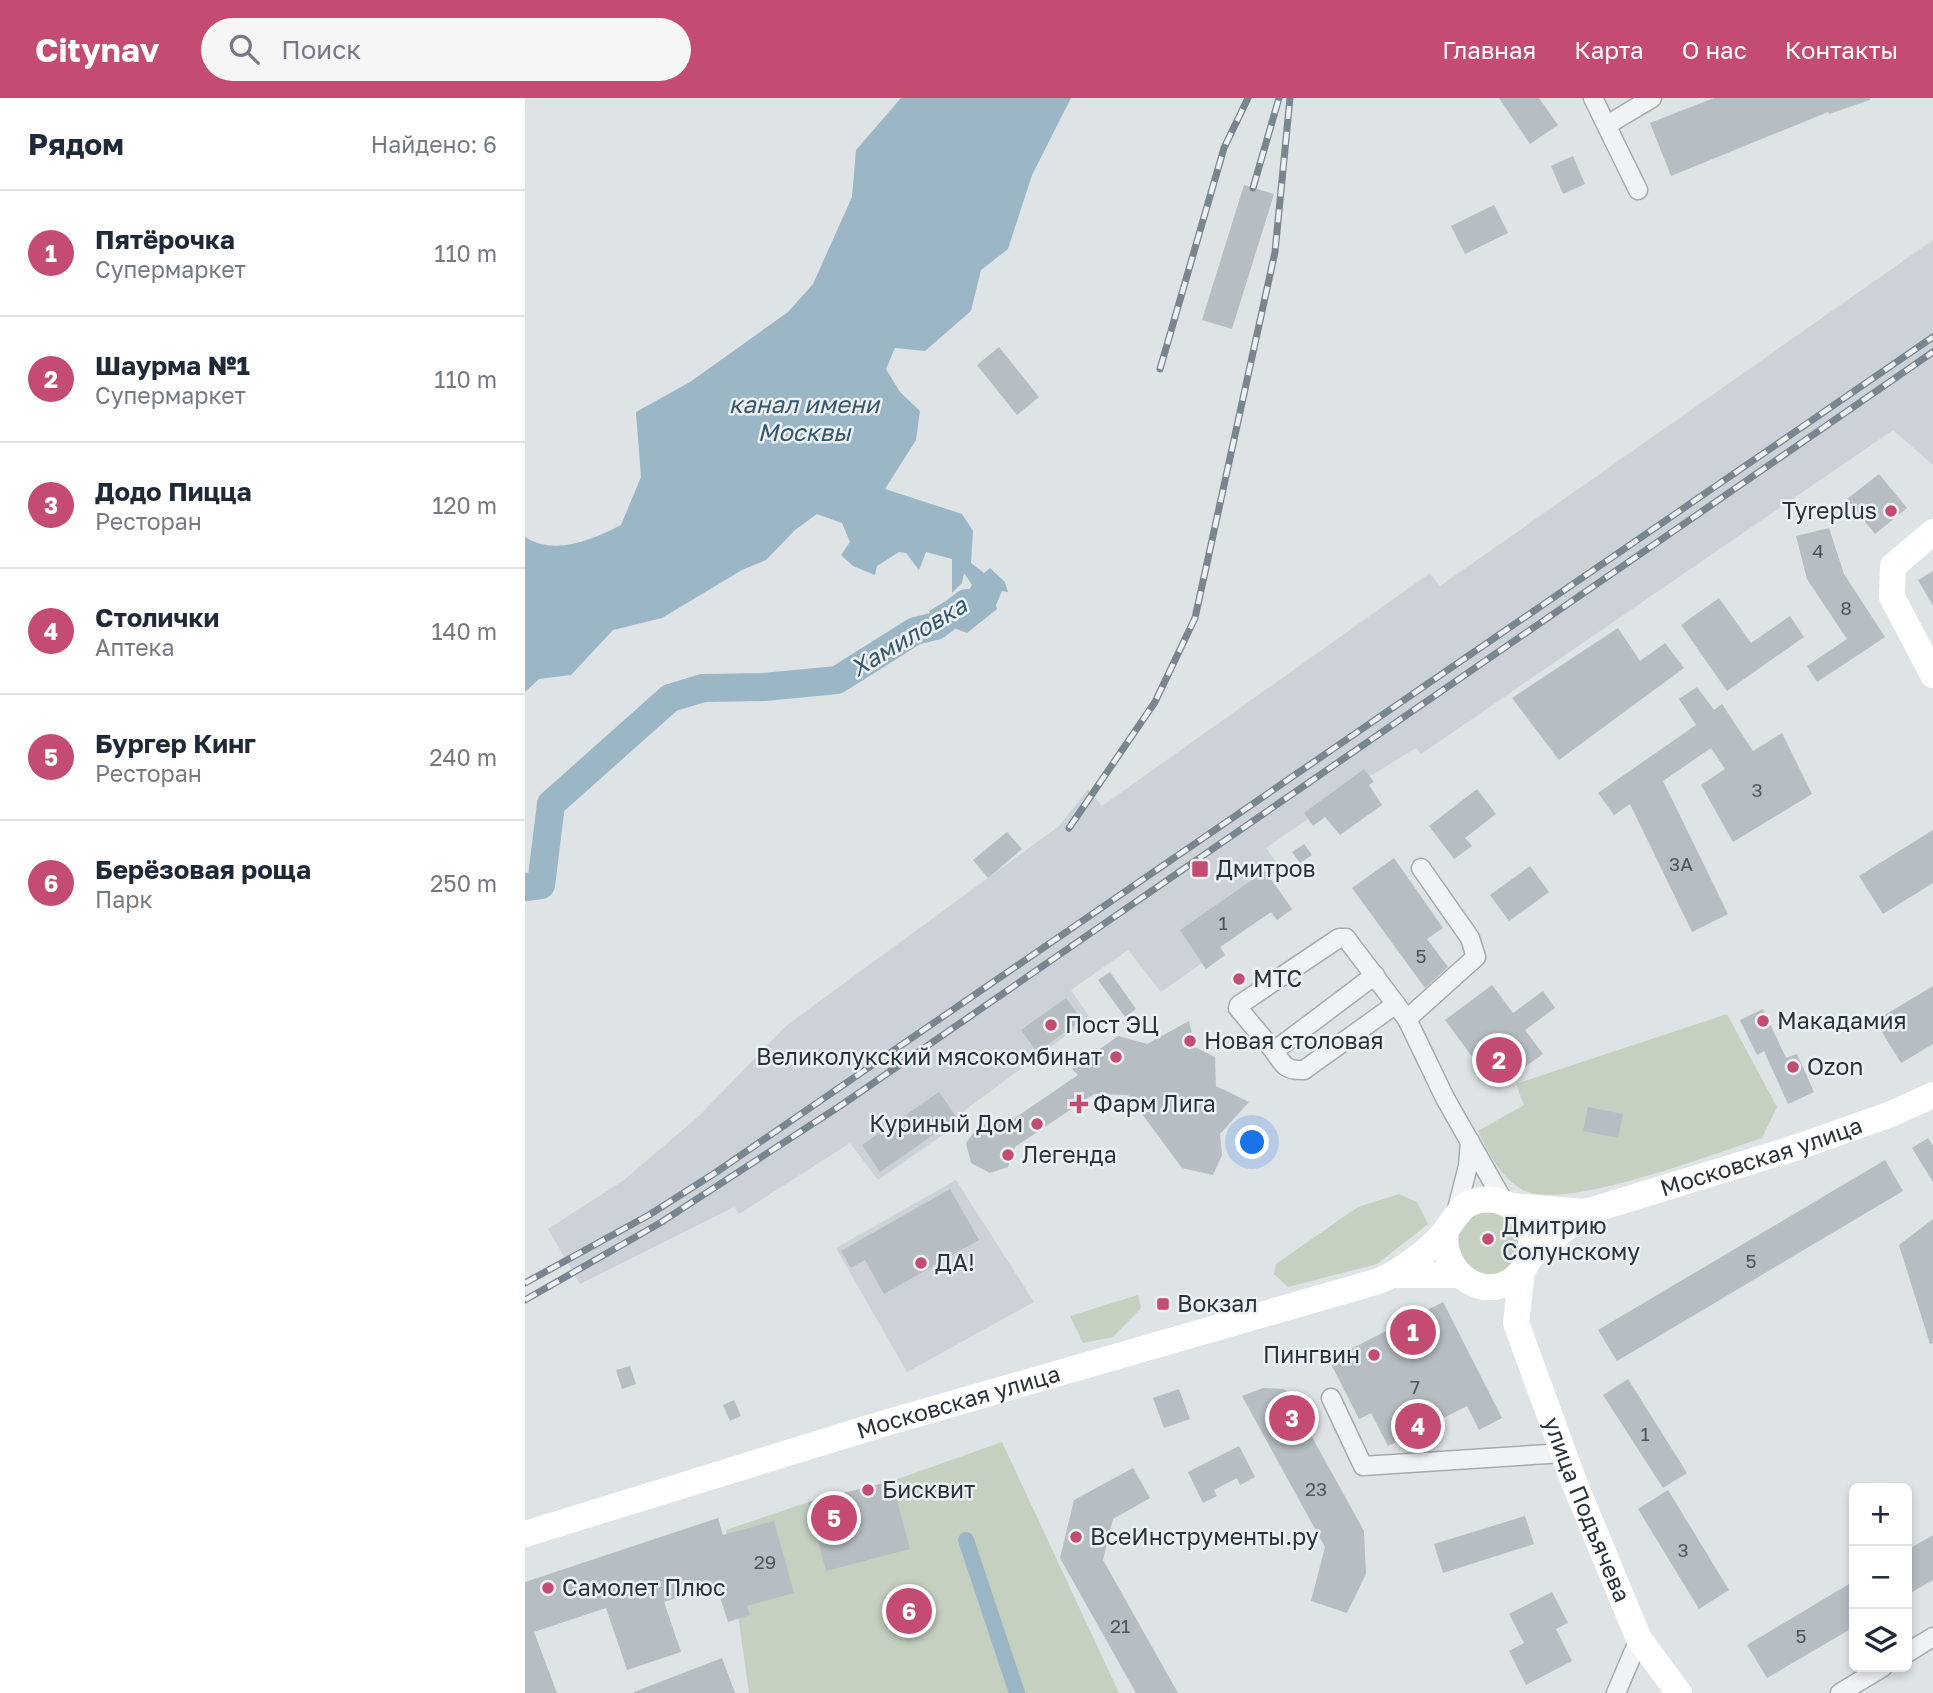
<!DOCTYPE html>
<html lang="ru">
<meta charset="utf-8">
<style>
:root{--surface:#fff;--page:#f6f6f7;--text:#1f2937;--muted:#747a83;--line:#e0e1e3;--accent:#c44b71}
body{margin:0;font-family:"Golos Text",sans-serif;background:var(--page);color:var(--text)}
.controls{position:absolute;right:21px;bottom:21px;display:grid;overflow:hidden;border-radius:10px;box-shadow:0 4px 10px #0003}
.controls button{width:63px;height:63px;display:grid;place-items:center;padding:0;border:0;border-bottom:2px solid var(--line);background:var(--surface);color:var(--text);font:35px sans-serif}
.you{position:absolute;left:728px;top:1045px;width:24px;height:24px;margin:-18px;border:5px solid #fff;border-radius:50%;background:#1a73e8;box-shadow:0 0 0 10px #1a73e833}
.badge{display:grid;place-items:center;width:46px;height:46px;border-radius:50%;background:var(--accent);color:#fff;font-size:23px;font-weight:700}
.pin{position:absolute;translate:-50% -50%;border:4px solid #fff;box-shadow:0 2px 7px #0006}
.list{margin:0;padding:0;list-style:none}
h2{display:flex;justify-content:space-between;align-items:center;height:91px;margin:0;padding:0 28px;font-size:30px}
h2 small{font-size:23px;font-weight:400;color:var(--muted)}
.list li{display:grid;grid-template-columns:46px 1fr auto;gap:21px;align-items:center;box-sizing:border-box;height:126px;padding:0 28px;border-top:2px solid var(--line)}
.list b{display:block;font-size:26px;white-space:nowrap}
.list p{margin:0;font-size:23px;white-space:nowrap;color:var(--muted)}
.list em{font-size:23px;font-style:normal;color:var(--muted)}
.icon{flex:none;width:38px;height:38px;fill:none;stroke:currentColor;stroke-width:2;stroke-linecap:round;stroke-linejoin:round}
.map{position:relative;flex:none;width:1408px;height:1595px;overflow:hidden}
header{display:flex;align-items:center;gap:42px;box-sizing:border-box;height:98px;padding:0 35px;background:var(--accent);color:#fff}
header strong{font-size:33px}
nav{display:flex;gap:38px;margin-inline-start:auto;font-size:24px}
.search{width:490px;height:63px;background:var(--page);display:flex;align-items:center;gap:18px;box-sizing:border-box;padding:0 24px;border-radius:38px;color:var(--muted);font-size:26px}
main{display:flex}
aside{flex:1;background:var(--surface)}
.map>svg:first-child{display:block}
.built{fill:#ccd2d8}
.green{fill:#c6d0c0}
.water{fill:#9bb6c4}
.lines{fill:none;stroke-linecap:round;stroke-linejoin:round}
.canal{stroke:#9bb6c4;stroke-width:16}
.river{stroke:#9bb6c4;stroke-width:28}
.building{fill:#b6bdc3}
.minor-casing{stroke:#a4abb0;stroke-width:21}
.minor{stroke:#f0f3f5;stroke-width:18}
.secondary{stroke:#fff;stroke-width:26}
.rail-casing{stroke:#79858f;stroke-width:7}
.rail{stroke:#edf1f4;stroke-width:4.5;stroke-dasharray:13;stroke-linecap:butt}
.poi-dot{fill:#c44b71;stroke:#edf1f4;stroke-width:2.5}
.labels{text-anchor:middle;stroke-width:5;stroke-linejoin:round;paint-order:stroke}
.number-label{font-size:19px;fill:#4c565e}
.poi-label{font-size:23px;fill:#28333c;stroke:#edf1f4;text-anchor:start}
.street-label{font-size:23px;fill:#28333c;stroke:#edf1f4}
.water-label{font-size:24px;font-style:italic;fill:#35576d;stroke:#edf1f4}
</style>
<header>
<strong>Citynav</strong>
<div class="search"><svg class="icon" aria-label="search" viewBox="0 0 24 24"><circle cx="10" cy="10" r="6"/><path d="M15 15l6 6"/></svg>Поиск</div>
<nav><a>Главная</a><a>Карта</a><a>О нас</a><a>Контакты</a></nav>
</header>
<main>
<aside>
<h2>Рядом<small>Найдено: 6</small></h2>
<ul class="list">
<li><span class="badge">1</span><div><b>Пятёрочка</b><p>Супермаркет</p></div><em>110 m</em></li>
<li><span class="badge">2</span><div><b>Шаурма №1</b><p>Супермаркет</p></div><em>110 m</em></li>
<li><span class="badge">3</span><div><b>Додо Пицца</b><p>Ресторан</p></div><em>120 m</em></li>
<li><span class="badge">4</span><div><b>Столички</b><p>Аптека</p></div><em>140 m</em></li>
<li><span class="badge">5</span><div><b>Бургер Кинг</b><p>Ресторан</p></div><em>240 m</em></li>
<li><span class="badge">6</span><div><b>Берёзовая роща</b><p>Парк</p></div><em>250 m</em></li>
</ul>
</aside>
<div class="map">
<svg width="1408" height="1595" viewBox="0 0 1408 1595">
<rect width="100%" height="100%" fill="#dee3e6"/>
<g class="built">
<path d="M1408,142V367L1368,332L896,656L891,650L839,682L741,750L755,769L744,778L767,811L752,822L746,814L695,849L700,857L681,871L677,865L636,894L603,852L546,892L565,920L440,1012L435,1025L353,1082L325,1045L214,1116L209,1109L55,1186L23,1131L99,1082L175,1017L262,927L534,728L563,691L577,708L905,475L915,488Z"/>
<path d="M431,1082L509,1204L382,1274L311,1150Z"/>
</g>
<g class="green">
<path d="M1202,916L1252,1009L1237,1040C1190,1055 1039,1114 998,1092C976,1080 963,1055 953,1033L999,1007L991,986Z"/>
<path d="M874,1096L892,1104L903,1126L852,1166L763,1189L749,1176L751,1166L833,1109Z"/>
<path d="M978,1110L1002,1144L980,1180L939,1175L930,1125L937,1116Z"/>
<path d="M613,1197L616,1210L588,1239L558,1245L545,1218Z"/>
<path d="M477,1344L594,1595H224L201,1432L283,1404L367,1383Z"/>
</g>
<path class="water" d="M376,0H546L507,77L483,151L456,172L446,213L400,253L370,250L361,271L375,294L395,313L391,342L360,391L437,416L448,433L446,465L459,475L465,470L480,484L483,494L477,493L471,507L472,511L442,535L418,526L411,528L404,513L419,504L439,499L447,487L439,475L437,485L427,495V461L401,454L394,472L381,455L374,454L352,468L350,477L328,468L316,457L325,444L317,425L292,416L270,432L241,462L217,472L137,520L88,532L46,577L14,581L0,594V439C30,458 67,442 96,427L116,379L111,314L165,284L263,214L288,186L327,99L331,52Z"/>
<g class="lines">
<path class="canal" d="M441,1442L492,1595"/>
<path class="river" d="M0,789L16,787L26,706L145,600L178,590L239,589L312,582L390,533L411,528L441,505"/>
</g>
<g class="building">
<path d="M974,0H1014L1033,27L1005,46Z"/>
<path d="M1189,0H1345V2L1304,16L1303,14L1146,78L1125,25Z"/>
<path d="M1048,58L1060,86L1038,96L1026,68Z"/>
<path d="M719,87L749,96L707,231L677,222Z"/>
<path d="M969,107L983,135L940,156L926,128Z"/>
<path d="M474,249L514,299L492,317L452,267Z"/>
<path d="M1354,376L1382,410L1350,436L1322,401Z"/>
<path d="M1304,430L1319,476L1360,539L1292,584L1282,568L1322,541L1282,481L1271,438Z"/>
<path d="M1408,473V508L1393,482Z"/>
<path d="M1194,500L1226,545L1265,518L1279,539L1202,593L1156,527Z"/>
<path d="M1093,530L1115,563L1140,545L1159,570L1034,662L987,600Z"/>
<path d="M1172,589L1189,612L1197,606L1228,653L1257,635L1287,696L1208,744L1176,687L1200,671L1186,650L1138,683L1203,816L1167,834L1105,706L1089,717L1073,695L1171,627L1154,601Z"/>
<path d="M839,671L849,684L844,687L857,707L815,737L800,719L788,728L779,715Z"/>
<path d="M952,691L971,716L940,740L947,748L929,761L904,728Z"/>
<path d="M1408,732V785L1358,816L1334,778Z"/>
<path d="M482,734L497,751L463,780L448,762Z"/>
<path d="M779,746L787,757L775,765L767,754Z"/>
<path d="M869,760L918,830L902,841L923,869L900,890L827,790Z"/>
<path d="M1005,768L1024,794L984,823L965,797Z"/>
<path d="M740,773L767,811L752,822L746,814L695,849L700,857L681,871L655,832Z"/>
<path d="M585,874L611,911L600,919L573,882Z"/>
<path d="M967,887L988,915L1018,893L1030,910L1000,932L1018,956L970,990L920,922Z"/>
<path d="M1408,888V946L1376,965L1350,923Z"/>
<path d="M541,900L557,922L512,954L496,932Z"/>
<path d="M1238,911L1261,960L1272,956L1289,994L1263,1006L1239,953L1232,957L1215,922Z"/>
<path d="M664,923L670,949L690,959L691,988L724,1004L695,1036L697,1057L688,1077L657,1070L603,997L569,996L490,1049L483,1069L465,1075L446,1065L441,1045L453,1029L472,1021L478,1028L553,977L547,971L593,938L622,946Z"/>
<path d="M414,994L432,1020L355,1074L337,1047Z"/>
<path d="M1063,1009L1098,1016L1093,1040L1058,1033Z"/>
<path d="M1403,1040L1408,1048V1084L1387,1050Z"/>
<path d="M1360,1062L1378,1093L1092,1263L1073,1232Z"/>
<path d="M425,1091L454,1142L359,1196L340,1162L326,1170L316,1153Z"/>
<path d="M1408,1121V1245L1405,1246L1374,1147Z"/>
<path d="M918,1204L977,1320L954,1332L942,1308L863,1348L846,1315L834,1321L804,1262Z"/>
<path d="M105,1268L111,1286L97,1291L91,1272Z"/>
<path d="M1103,1281L1162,1375L1138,1390L1078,1297Z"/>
<path d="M738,1290L758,1291L780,1303L795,1324L782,1330L839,1433L841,1476L822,1515L786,1503L800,1449L717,1298Z"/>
<path d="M654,1291L665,1321L639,1330L628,1300Z"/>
<path d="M209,1302L216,1318L205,1323L198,1307Z"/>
<path d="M714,1348L730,1379L715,1387L712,1380L689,1392L692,1398L678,1405L663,1374Z"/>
<path d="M608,1370L625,1400L588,1421L578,1462L653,1595H611L535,1460L549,1402Z"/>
<path d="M367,1383L385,1451L301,1473L283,1404Z"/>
<path d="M1143,1392L1204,1492L1174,1511L1113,1411Z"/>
<path d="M1000,1418L1009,1446L918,1475L909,1446Z"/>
<path d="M193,1420L198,1437L249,1423L269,1495L222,1508L225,1517L203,1524L191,1487L139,1504L156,1554L102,1572L81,1510L9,1534L32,1595H0V1484Z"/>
<path d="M1408,1437V1482L1382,1497V1452Z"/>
<path d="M1329,1483V1529L1242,1580L1222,1547Z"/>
<path d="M1027,1494L1043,1525L1031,1531L1047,1563L1001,1587L984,1553L999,1545L984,1516Z"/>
<path d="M197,1560L210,1595H109V1594Z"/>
</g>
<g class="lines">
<defs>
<g id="minor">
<path d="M1068,0L1113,92"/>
<path d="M1082,27L1127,0"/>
<path d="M850,877L749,953L713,910L714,907L814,840H821L882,921L920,1000L979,1104"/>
<path d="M882,921L951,859L945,840L896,770"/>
<path d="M749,953C758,967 761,973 779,972L871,906"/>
<path d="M931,1115L943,1068L945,1043"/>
<path d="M806,1300L838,1368L1039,1355"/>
<path d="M1382,1555L1408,1539"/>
<path d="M1091,1595L1114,1541"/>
<path d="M1315,1595L1358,1569"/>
</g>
</defs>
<use href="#minor" class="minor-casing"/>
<use href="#minor" class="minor"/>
<g class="secondary">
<path d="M1408,434L1368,468L1367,499L1408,577"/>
<path d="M987,1108L1061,1114"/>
<path id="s1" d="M1004,1160L1061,1114L1273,1049L1366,1016L1408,997"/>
<path id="s2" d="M997,1173L991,1225L1049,1384L1114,1541L1154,1595"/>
<path d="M870,1177H933"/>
<path id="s3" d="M0,1436L357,1326L854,1183C874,1175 908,1150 921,1132C932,1118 936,1105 956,1102C995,1096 1022,1143 996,1174C965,1210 914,1177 921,1133"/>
</g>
<defs>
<g id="rail">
<path d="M728,90L754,0"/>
<path d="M635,271L699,50L723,0"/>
<path d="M544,730L630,604L670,520L750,154L765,0"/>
<path d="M0,1185L124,1117L190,1075L1408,239"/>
<path d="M0,1202L135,1125L315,1008L1408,254"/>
</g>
</defs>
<use href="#rail" class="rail-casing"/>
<use href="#rail" class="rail"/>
</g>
<g class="poi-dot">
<circle cx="1366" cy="413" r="7"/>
<rect x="666" y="762" width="18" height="18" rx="3.5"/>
<circle cx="714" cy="881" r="7"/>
<circle cx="1238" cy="923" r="7"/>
<circle cx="526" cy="927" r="7"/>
<circle cx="665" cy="943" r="7"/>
<circle cx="591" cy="959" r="7"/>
<circle cx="1268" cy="969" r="7"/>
<path d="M550.5 995.5h7v7h7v7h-7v7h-7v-7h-7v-7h7z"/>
<circle cx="512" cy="1026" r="7"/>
<circle cx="483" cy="1057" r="7"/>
<circle cx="963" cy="1141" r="7"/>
<circle cx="396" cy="1165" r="7"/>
<rect x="631" y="1199" width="14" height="14" rx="3.5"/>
<circle cx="849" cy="1257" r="7"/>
<circle cx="343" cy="1392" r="7"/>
<circle cx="551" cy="1439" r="7"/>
<circle cx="23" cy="1490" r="7"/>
</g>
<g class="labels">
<g class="number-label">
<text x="1293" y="460">4</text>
<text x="1321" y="517">8</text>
<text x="1232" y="699">3</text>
<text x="1156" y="773">3А</text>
<text x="698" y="832">1</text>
<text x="896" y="865">5</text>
<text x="1226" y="1170">5</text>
<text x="890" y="1296">7</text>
<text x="1120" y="1343">1</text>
<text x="791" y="1398">23</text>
<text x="1158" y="1459">3</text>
<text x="240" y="1471">29</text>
<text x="595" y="1535">21</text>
<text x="1276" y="1545">5</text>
</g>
<g class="poi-label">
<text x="1352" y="421" text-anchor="end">Tyreplus</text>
<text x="691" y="779">Дмитров</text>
<text x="728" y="889">МТС</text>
<text x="1252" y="931">Макадамия</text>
<text x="540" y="935">Пост ЭЦ</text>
<text x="679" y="951">Новая столовая</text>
<text x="577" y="967" text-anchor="end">Великолукский мясокомбинат</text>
<text x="1282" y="977">Ozon</text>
<text x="568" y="1014">Фарм Лига</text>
<text x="498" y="1034" text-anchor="end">Куриный Дом</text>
<text x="497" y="1065">Легенда</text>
<text x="977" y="1136">Дмитрию<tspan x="977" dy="26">Солунскому</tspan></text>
<text x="410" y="1173">ДА!</text>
<text x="652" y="1214">Вокзал</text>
<text x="835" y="1265" text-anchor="end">Пингвин</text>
<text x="357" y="1400">Бисквит</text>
<text x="565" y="1447">ВсеИнструменты.ру</text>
<text x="37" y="1498">Самолет Плюс</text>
</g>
<g class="street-label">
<text dy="8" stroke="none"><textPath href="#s1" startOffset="257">Московская улица</textPath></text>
<text dy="8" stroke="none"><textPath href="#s3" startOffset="453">Московская улица</textPath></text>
<text dy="8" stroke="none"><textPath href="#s2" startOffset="252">улица Подъячева</textPath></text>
</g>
<g class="water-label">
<text x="279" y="315">канал имени<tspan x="279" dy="28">Москвы</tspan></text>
<text transform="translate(384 539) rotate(-31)" y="8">Хамиловка</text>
</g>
</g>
</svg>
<div class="controls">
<button>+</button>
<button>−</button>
<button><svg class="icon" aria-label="layers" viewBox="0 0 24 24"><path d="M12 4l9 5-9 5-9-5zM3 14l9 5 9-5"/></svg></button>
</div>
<div class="you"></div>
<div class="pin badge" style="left:888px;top:1234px">1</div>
<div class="pin badge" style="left:974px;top:962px">2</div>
<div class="pin badge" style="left:767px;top:1320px">3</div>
<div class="pin badge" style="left:893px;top:1328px">4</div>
<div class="pin badge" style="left:309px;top:1420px">5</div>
<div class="pin badge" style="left:384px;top:1513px">6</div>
</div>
</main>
